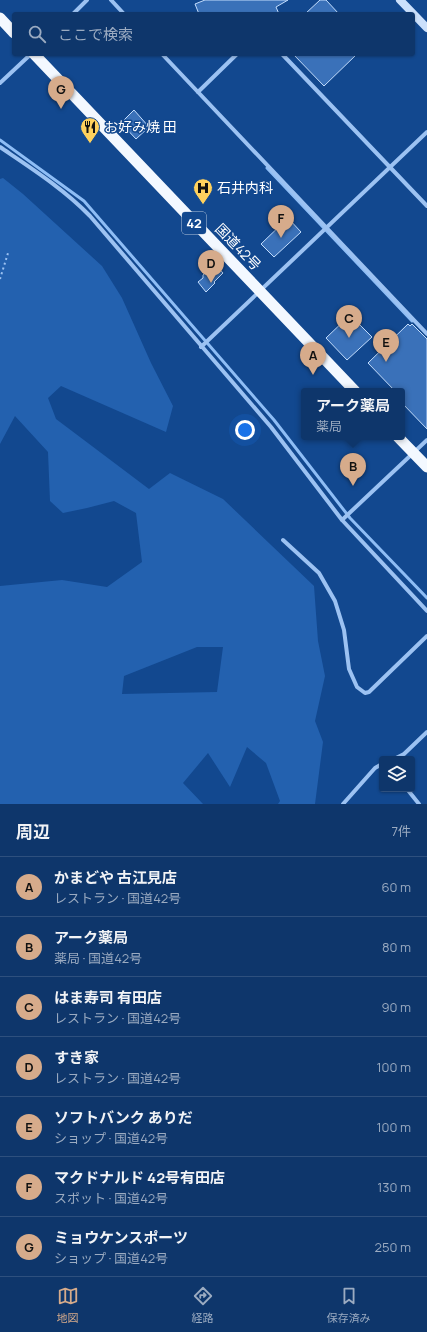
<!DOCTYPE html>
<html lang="ja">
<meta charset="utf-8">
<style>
:root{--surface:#0e366b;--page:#173e71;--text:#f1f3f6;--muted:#9babc1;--line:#2e507e;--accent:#d6ab8b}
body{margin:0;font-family:Manrope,"Noto Sans JP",sans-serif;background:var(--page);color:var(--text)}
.controls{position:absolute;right:12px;bottom:12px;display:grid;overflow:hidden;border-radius:4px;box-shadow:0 1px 3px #0004}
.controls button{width:36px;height:36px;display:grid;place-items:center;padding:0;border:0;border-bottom:1px solid var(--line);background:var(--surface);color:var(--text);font:20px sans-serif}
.you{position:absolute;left:245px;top:430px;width:14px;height:14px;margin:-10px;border:3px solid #fff;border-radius:50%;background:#1a73e8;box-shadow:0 0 0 6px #1a73e833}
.badge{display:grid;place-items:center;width:26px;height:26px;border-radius:50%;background:var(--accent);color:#111;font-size:13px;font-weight:700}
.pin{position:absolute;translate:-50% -33px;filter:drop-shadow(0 1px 2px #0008)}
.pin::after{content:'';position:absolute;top:21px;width:14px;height:12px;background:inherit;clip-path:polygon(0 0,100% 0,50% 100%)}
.popup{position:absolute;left:301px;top:388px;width:104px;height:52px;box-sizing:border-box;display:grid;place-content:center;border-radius:4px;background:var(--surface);filter:drop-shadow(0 1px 3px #0005);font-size:13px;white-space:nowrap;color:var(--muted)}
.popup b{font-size:15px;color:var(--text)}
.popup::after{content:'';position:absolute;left:50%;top:100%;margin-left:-8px;border:8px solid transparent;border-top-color:var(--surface)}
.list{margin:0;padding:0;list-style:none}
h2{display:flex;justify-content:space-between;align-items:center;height:52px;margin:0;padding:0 16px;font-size:17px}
h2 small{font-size:13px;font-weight:400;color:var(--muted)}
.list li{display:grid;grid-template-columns:26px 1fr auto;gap:12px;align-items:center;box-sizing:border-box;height:60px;padding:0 16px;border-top:1px solid var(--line)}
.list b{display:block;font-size:15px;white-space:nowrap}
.list p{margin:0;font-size:13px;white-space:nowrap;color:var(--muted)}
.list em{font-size:13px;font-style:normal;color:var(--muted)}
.icon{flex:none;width:22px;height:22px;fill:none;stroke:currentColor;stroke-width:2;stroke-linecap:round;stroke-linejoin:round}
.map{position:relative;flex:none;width:427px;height:804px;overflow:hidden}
.search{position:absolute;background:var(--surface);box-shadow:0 1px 3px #0004;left:12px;right:12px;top:12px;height:44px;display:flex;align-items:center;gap:10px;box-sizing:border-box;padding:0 14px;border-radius:4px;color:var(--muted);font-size:15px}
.sheet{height:472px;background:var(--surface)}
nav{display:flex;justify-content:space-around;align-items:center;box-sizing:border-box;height:56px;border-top:1px solid var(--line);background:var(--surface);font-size:11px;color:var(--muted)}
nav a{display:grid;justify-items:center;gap:2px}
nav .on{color:var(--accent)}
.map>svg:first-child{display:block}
.green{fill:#2361af;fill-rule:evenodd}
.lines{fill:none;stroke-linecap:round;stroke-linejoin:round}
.stream{stroke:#8ebdf5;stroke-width:3}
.building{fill:#3a71b9;stroke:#c3ddfd}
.path{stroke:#9cc2f2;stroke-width:2;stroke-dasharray:2 3;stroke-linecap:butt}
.minor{stroke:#9cc2f2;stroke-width:4}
.secondary{stroke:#cbe0fc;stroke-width:8}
.trunk{stroke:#f3f8ff;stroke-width:11}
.labels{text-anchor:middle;stroke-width:3;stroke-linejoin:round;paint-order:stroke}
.shield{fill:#12488f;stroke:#b8c8dd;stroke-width:1}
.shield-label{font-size:13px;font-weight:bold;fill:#fff}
.poi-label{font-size:14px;fill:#fff;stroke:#12488f;text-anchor:start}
.street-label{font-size:14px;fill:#fff;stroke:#12488f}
</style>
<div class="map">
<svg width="427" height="804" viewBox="0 0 427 804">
<rect width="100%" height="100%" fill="#12488f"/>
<path class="green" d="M3,178L23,194L102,266L122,298L151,363L173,406L166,432L61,386L48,398L56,419L149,489L170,473L223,499L314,586L318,641L325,676L315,721L323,742L315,804H278L280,801L266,763L247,747L230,787L208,753L183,783L203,804H0V586L62,580L107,587L142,562L136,513L114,501L87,508L63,513L50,501L48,452L15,416L0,444V179ZM197,647H223L217,692L122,694L124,676Z"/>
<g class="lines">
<g class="stream">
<path d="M0,140L84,201L274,420L350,518L427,598"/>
<path d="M267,168L412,321"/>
</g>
</g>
<g class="building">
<path d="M205,0H288L276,7L279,14H199L195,4Z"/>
<path d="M320,0H326L339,14H305Z"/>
<path d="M293,54H357L324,86Z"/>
<path d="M134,110L149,127L136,139L121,123Z"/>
<path d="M288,218L301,232L274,257L261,244Z"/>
<path d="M214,263L223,273L214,282L215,283L206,292L198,282L203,278V275Z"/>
<path d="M350,315L372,337L347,360L326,338Z"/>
<path d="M408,324L410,326L412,324L427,339V429L402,403V391H395L368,363Z"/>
</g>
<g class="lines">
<path class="path" d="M0,279L8,253"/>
<g class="minor">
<path d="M111,0L124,14"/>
<path d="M73,14L87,0"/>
<path d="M162,54L427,334"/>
<path d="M282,54L427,206"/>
<path d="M0,83L31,54"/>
<path d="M198,92L237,54"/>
<path d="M0,147C31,168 64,189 90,216L271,427L342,520L427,611"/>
<path d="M201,347L427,132"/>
<path d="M342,520L427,440"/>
<path d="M283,540L319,573L335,601L344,630L349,669L357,687L365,693L369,692L427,636"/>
<path d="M394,759L404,754L427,732"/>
<path d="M407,789L419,804"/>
<path d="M343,804L375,768L382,764"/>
</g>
<path class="secondary" d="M400,0L427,28"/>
<g class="trunk">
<path d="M0,18L14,33"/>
<path d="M34,54L355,391"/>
<path d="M398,437L427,467"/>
</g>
</g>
<defs>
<symbol id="restaurant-pin" viewBox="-11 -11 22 30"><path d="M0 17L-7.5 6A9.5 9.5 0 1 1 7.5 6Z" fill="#ffd15d" stroke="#12488f"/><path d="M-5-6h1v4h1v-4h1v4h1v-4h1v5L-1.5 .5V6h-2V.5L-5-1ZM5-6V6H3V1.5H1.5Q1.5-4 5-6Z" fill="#111"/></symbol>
<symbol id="hospital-pin" viewBox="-11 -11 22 30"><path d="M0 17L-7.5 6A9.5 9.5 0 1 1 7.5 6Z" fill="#ffd15d" stroke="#12488f"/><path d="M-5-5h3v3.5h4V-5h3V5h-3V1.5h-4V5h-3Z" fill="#111"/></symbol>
</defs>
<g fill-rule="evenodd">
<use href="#restaurant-pin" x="79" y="116" width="22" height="30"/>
<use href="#hospital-pin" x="192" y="177" width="22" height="30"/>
</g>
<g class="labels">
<rect class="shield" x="182" y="212" width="24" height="22" rx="3"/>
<g class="shield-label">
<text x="194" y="228">42</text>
</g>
<g class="poi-label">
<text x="104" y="132">お好み焼 田</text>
<text x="217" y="193">石井内科</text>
</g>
<g class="street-label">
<text transform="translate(238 247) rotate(46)" y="5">国道42号</text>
</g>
</g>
</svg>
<div class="controls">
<button><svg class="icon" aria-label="layers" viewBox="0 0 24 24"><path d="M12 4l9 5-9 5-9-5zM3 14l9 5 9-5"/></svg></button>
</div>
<div class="you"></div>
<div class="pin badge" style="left:313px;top:375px">A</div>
<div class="pin badge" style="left:353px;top:486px">B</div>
<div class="popup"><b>アーク薬局</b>薬局</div>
<div class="pin badge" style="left:349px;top:338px">C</div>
<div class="pin badge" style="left:211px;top:283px">D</div>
<div class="pin badge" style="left:386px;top:362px">E</div>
<div class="pin badge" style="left:281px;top:238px">F</div>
<div class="pin badge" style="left:61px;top:109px">G</div>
<div class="search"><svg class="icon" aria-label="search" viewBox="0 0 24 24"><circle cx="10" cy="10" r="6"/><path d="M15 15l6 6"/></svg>ここで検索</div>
</div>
<section class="sheet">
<h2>周辺<small>7件</small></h2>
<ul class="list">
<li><span class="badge">A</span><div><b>かまどや 古江見店</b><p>レストラン · 国道42号</p></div><em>60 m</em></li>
<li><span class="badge">B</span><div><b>アーク薬局</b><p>薬局 · 国道42号</p></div><em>80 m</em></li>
<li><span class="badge">C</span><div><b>はま寿司 有田店</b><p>レストラン · 国道42号</p></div><em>90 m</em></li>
<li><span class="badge">D</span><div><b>すき家</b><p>レストラン · 国道42号</p></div><em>100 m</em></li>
<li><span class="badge">E</span><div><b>ソフトバンク ありだ</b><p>ショップ · 国道42号</p></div><em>100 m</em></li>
<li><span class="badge">F</span><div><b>マクドナルド 42号有田店</b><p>スポット · 国道42号</p></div><em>130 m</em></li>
<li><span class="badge">G</span><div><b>ミョウケンスポーツ</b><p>ショップ · 国道42号</p></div><em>250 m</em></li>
</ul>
</section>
<nav>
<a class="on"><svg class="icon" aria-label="map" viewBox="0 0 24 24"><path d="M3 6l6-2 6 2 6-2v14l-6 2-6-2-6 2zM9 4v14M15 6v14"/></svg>地図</a>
<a><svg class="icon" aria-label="directions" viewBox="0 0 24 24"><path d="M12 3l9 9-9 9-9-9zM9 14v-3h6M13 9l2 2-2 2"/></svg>経路</a>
<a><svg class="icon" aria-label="saved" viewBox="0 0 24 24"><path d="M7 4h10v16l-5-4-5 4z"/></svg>保存済み</a>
</nav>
